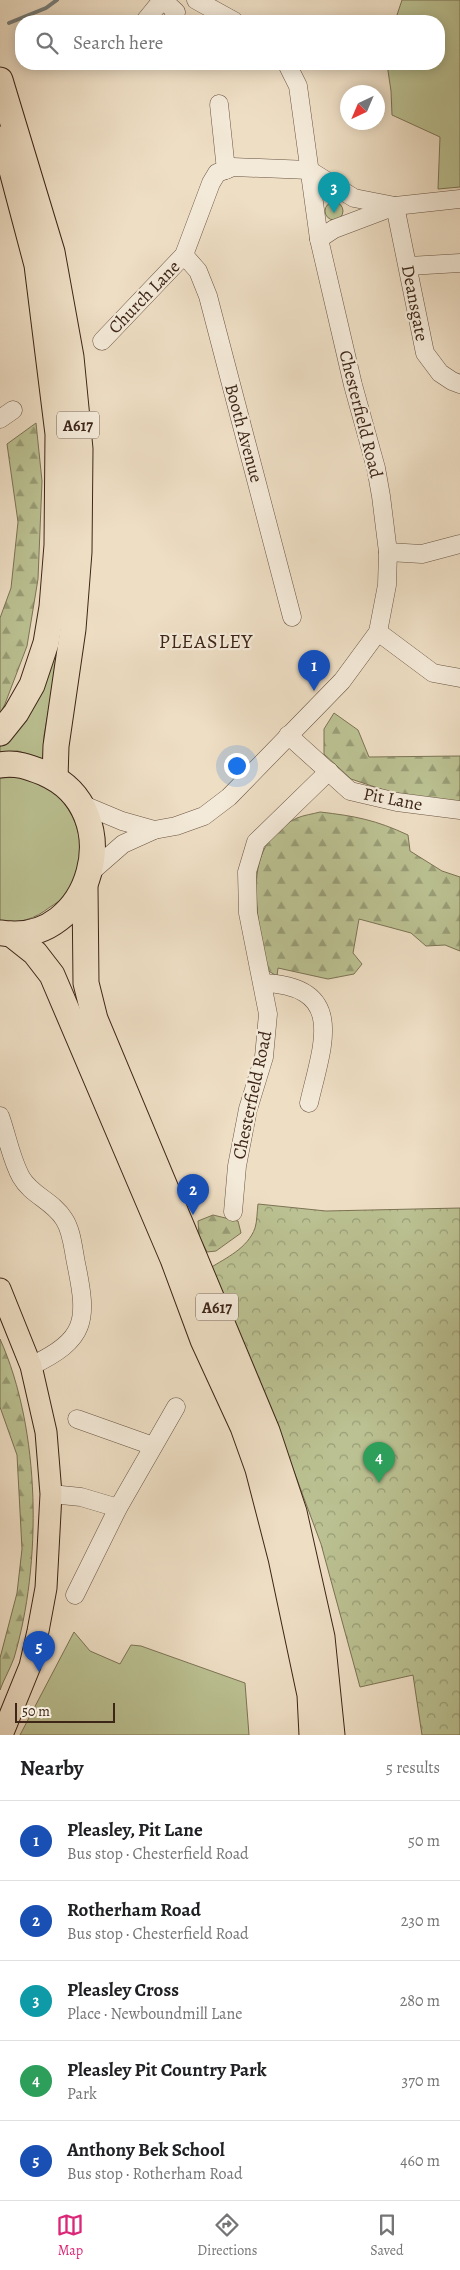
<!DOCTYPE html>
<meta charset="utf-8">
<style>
:root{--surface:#fff;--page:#f6f6f6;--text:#202124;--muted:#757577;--line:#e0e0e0;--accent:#db2777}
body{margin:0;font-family:Alegreya,serif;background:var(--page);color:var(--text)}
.compass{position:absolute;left:340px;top:85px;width:45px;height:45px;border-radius:50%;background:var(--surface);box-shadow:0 2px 12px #0003;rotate:224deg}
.scale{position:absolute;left:15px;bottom:12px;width:100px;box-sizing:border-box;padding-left:5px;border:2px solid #3d2517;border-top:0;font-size:14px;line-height:18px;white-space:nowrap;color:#3d2517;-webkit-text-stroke:4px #f4ead9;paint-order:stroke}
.you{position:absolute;left:236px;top:765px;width:18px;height:18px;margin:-12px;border:4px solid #fff;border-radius:50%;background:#1a73e8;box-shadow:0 0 0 8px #1a73e833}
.badge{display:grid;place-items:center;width:32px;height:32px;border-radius:50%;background:var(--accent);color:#fff;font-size:16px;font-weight:700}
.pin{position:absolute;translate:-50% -41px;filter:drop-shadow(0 1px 2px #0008)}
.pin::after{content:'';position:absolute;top:26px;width:18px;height:15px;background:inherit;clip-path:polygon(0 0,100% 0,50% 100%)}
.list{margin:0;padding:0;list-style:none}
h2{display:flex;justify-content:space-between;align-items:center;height:65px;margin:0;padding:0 20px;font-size:21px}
h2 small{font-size:16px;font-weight:400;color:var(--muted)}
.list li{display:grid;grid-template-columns:32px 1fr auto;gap:15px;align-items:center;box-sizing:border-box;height:80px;padding:0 20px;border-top:1px solid var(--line)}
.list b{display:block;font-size:19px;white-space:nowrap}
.list p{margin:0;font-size:16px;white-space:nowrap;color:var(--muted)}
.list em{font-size:16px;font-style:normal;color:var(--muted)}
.icon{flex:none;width:28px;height:28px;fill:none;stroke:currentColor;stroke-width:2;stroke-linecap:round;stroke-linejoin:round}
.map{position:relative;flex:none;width:460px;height:1735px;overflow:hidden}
.search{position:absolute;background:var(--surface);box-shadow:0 2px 12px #0003;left:15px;right:15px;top:15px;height:55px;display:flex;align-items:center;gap:12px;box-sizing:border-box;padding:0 18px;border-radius:20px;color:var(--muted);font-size:19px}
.sheet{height:465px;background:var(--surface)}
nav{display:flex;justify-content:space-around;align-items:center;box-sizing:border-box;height:70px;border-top:1px solid var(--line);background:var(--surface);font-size:14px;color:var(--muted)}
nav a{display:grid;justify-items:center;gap:2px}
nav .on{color:var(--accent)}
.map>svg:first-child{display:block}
.grass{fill:#bbc192;stroke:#7c7354}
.forest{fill:url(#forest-firs);stroke:#7c7354}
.park{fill:url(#park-crowns);stroke:#7c7354}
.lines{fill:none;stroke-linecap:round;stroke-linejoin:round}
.stream{stroke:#777e7b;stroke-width:4}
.minor-casing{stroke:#695342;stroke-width:19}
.major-casing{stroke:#3d2517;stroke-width:23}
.highway-casing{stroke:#3d2517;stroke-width:27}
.minor{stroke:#f4ead9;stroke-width:18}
.major{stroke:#eedec4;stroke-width:21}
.highway{stroke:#eedec4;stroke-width:25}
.labels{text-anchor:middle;stroke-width:4.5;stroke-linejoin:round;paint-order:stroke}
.shield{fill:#f4ead9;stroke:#746051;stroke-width:1}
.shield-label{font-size:16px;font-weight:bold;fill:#3d2517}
.street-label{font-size:18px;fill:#3d2517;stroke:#f4ead9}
.quarter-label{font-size:20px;letter-spacing:1px;fill:#3d2517;stroke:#f4ead9}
</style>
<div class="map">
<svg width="460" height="1735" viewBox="0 0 460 1735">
<defs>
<pattern id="forest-firs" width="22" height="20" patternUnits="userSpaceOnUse" patternTransform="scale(1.25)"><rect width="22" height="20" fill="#bbc192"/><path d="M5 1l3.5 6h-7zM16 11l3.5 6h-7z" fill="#999d76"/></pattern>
<pattern id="park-crowns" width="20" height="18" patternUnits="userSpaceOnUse" patternTransform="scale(1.25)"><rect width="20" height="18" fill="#bbc192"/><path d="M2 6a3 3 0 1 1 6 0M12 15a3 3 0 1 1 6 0" fill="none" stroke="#999d76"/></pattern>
</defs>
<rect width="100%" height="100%" fill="#eedec4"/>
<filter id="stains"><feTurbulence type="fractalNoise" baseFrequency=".004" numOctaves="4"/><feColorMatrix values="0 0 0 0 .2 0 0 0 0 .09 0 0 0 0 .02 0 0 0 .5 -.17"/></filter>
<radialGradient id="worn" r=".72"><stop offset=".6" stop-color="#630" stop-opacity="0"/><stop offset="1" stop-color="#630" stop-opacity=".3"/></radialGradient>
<g class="grass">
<path d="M402,0H460V187L438,189L440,137L392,115L391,91L387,64H439V21H395Z"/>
<circle cx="334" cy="211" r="9"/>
<path d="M56,643L60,644L44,736L43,759L18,751L0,752V747L23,724Z"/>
<path d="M18,777C31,780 47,785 57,795C82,819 92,868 66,896C61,900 55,904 50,907C35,919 19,924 0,921V778Z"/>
<path d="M74,1632L90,1651L120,1664L131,1645L141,1646L245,1683L249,1735H20Z"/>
</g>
<g class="forest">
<path d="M36,423L42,481L38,579L27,646L0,717V618L11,588L18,522L7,444Z"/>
<path d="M334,713L358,730L369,757L460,756V803L402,796L351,779L324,754V729Z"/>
<path d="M320,812C355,816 376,820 408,835L410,851L442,871L460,877V951L445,945L426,946L411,933L359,919L353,953L362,964L354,974L328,979L278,968L277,976L265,969C260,917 236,847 297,818C304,815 313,814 320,812Z"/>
<path d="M213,1215L238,1221L241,1233L216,1251L207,1252L199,1236L198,1221Z"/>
<path d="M0,1339C41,1430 42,1564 14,1658C10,1669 4,1679 0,1690V1658L17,1593L22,1549L17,1455L0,1407Z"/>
</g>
<path class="park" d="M258,1204L326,1211L460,1208V1735H422L413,1675L360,1687L321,1544L276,1423L210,1268C226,1258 248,1248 255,1228C257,1222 257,1212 258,1204Z"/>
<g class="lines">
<path class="stream" d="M9,23L46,8L57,0"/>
<defs>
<g id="minor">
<path d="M163,0L176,12L172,21"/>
<path d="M196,0L234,21"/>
<path d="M145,21L162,0"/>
<path d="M219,104L226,170"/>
<path d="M319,239L334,229L395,206L460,199"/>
<path d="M184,255L198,271L208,296L292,617"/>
<path d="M409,266L460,263"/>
<path d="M102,341L184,255L211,183L217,173L233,167L309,170L354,198L395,206L425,353L440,373L452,381L460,384"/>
<path d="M0,419L13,410"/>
<path d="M388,552L422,554L460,544"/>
<path d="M378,632L433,673L460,678"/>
<path d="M288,735L350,791L397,802L460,810"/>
<path d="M79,803L122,821L154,830"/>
<path d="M91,872L123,844L154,830L176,826L204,816L229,797L342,681L378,632L387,585L388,552L381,496L376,468L353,385L319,239L298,86L287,64"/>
<path d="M263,983C348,986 322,1046 309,1103"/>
<path d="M0,1116C7,1135 11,1159 21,1177C31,1195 53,1201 64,1219C72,1231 73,1248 76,1263C88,1321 87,1339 31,1366"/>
<path d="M233,1212L237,1166L248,1109L264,1057L268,1014L248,913L247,872L256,842L329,771"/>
<path d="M77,1419L153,1446"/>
<path d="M51,1494L81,1497L118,1508"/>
<path d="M75,1595L118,1508L176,1407"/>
</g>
<path id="major" d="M0,1289L31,1366L46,1432L51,1494L46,1588L38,1631L30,1666L2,1735"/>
<g id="highway">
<path d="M0,80L52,252L71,357L80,449L79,552L73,629L56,746L55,778"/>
<path d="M0,139L11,167L37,265L58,434L57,545L52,607L46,643L32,685L16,713L0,733"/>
<path d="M0,765C16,762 29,767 44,773C130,810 92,947 2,933"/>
<path d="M85,887L86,983L95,1019L267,1431L294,1512L322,1637L332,1735"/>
<path d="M11,934L35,953L52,975L173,1259L203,1340L243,1427L258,1469L281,1558L310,1695L312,1735"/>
</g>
</defs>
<use href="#minor" class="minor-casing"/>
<use href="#major" class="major-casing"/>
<use href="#highway" class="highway-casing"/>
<use href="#minor" class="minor"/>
<use href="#major" class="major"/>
<use href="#highway" class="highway"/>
</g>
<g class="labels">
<g class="shield">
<rect x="57" y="411.5" width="42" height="27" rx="4"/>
<rect x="196" y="1293.5" width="42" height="27" rx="4"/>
</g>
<g class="shield-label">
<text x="78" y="431">A617</text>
<text x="217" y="1313">A617</text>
</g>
<g class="street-label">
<text transform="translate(144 297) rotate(-46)" y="6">Church Lane</text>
<text transform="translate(415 303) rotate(79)" y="6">Deansgate</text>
<text transform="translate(361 414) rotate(76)" y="6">Chesterfield Road</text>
<text transform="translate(244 433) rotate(75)" y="6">Booth Avenue</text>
<text transform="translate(393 799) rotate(11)" y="6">Pit Lane</text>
<text transform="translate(252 1095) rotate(-78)" y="6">Chesterfield Road</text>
</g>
<g class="quarter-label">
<text x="206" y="648">PLEASLEY</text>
</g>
</g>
<rect width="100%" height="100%" filter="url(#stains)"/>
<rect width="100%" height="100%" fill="url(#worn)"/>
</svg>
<svg class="compass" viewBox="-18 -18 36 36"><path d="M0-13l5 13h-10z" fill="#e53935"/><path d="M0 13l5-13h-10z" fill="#757577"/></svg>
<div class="scale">50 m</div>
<div class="you"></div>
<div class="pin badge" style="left:314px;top:691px;background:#1a4fb4">1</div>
<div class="pin badge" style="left:193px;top:1215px;background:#1a4fb4">2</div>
<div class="pin badge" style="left:334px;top:213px;background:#0f9aa8">3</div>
<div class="pin badge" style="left:379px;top:1483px;background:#2e9e5b">4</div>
<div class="pin badge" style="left:39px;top:1672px;background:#1a4fb4">5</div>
<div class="search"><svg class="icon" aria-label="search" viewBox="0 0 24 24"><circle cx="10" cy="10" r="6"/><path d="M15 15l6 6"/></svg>Search here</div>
</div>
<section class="sheet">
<h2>Nearby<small>5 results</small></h2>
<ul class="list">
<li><span class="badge" style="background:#1a4fb4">1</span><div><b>Pleasley, Pit Lane</b><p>Bus stop · Chesterfield Road</p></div><em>50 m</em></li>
<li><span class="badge" style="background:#1a4fb4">2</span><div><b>Rotherham Road</b><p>Bus stop · Chesterfield Road</p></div><em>230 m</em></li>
<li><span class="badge" style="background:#0f9aa8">3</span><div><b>Pleasley Cross</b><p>Place · Newboundmill Lane</p></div><em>280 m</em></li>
<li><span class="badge" style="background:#2e9e5b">4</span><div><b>Pleasley Pit Country Park</b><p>Park</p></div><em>370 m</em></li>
<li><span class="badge" style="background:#1a4fb4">5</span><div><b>Anthony Bek School</b><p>Bus stop · Rotherham Road</p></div><em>460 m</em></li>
</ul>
</section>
<nav>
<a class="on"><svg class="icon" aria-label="map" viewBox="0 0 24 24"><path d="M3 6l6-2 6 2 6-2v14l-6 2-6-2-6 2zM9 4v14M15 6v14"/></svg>Map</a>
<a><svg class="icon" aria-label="directions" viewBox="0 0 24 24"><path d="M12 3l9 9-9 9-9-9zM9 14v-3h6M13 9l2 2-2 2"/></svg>Directions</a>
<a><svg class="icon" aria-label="saved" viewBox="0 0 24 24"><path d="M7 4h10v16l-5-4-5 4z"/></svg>Saved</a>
</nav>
